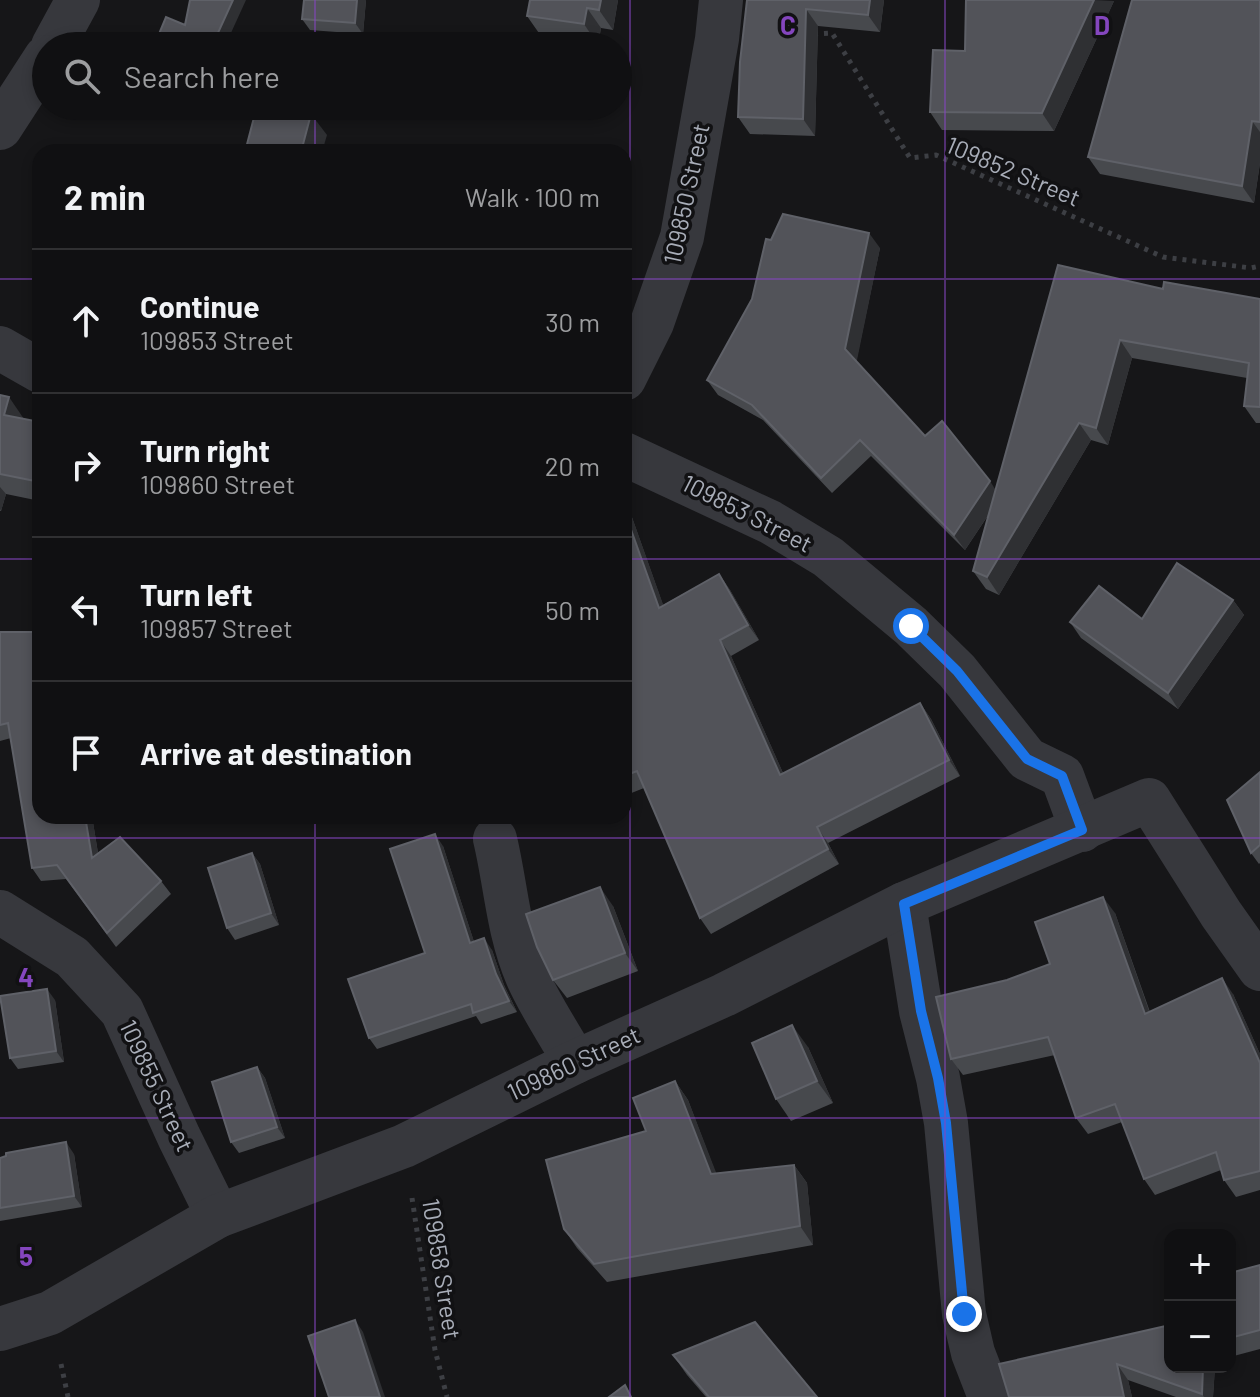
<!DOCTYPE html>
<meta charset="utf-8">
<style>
:root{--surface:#101012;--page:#19191b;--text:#f1f3f6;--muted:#9c9d9f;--line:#303032}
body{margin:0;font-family:Barlow,sans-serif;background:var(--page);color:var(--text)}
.controls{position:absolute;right:24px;bottom:24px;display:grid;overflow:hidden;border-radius:16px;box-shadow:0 4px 12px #0003}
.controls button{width:72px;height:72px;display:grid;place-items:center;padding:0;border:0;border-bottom:2px solid var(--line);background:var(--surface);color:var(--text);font:40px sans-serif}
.stop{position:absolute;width:24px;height:24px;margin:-18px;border:6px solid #1a73e8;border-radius:50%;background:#fff}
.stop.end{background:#1a73e8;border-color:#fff;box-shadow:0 2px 8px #0008}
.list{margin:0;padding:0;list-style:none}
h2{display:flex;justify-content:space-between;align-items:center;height:104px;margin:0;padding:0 32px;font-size:34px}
h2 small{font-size:26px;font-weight:400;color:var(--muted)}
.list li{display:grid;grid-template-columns:52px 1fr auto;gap:24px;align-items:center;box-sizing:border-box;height:144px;padding:0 32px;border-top:2px solid var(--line)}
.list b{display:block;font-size:30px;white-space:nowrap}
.list p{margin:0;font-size:26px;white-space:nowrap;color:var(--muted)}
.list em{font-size:26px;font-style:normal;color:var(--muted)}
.icon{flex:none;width:44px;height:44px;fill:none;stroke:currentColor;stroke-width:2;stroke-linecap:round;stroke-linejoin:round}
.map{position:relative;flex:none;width:1260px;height:1397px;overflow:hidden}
.search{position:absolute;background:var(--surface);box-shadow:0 4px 12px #0003;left:32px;top:32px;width:600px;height:88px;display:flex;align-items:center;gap:20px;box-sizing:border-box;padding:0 28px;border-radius:44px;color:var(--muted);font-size:30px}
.panel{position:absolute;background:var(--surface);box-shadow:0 4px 12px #0003;left:32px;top:144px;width:600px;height:680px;border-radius:24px}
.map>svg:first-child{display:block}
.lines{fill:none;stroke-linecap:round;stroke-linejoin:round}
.path{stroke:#3d3f44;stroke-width:5;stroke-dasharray:4 6;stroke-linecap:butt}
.street{stroke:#37383d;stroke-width:44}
.wall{fill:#47494d}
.shaded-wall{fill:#2f3033}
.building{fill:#525359;stroke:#5f6168;stroke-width:2}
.route{stroke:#1a73e8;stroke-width:10}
.grid{fill:none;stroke:#8446be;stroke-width:2;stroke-opacity:0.55}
.labels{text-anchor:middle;stroke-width:7;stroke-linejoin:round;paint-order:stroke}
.street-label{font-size:24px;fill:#a8adb8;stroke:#111113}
.grid-label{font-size:26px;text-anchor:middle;font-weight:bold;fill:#8446be;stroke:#111113;stroke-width:7;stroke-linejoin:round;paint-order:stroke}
</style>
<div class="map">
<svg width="1260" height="1397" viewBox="0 0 1260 1397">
<rect width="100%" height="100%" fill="#161618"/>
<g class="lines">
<g class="path">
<path d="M814,34L832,33L910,158L936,155L1163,257L1251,268L1260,266"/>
<path d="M412,1198L435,1350L447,1397"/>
<path d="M61,1364L68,1397"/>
</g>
<g class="street">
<path d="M53,46L78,0"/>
<path d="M0,128L46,57"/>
<path d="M0,348L40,371"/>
<path d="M624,379L652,323L682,237L717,39L721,0"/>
<path d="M624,454L770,522L828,557L911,626L957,671L1027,759L1062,776L1082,830"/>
<path d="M495,839C506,885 508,932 527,976C540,1006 559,1033 575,1062"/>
<path d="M904,904L921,1011L938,1078L946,1123L964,1314L973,1353L990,1397"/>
<path d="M0,912L72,957L122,1011L179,1137L218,1216"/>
<path d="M0,1329L50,1313L218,1216L404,1146L575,1062L724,995L904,904L1149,800L1221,914L1260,969"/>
</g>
</g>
<g class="wall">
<path d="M366,0L363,34L310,30L302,19Z"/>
<path d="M618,0L613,30L601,28L598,45L541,36L527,16Z"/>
<path d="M747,0H884L880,32L818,26L815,136L750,134L738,117Z"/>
<path d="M1260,0V163L1254,203L1100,174L1088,157Z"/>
<path d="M1114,1L1054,131L942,130L930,112L965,51Z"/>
<path d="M771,240L880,248L856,362L925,436L996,490L1163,289L1260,299V423H1256L1244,406L1247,378L1132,358L1108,445L1091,440L999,595L986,589L973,571L989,514L965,550L871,456L832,493L763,420L718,395L707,380L752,299Z"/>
<path d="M0,395L24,419L40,422V501L6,494L1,511H0Z"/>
<path d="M624,501L628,506L663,605L719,574L730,590L759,640L731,656L783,773L920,703L931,719L960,776L828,843L839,864L711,934L700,918L644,788L624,796Z"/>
<path d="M1233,600L1244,615L1178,709L1081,638L1070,622L1142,619Z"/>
<path d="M0,632L40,816H92L98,853L161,881L171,894L116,947L66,879L41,881L32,868L11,738L0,741Z"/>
<path d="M1260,772V863L1259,864L1251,853Z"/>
<path d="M443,846L474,942L492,950L504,985L517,1012L481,1024L476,1016L377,1049L369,1038L425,953Z"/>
<path d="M252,853L260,864L279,925L235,940L227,928Z"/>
<path d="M613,906L638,971L567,998L553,980Z"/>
<path d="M1115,913L1150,1012L1233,994L1260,1054V1190L1236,1197L1224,1180L1221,1170L1155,1195L1144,1179L1122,1122L1088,1134L1076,1118L1055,1055L963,1075L951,1059L1007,980L1050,964Z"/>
<path d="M55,1000L64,1062L18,1069L10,1058Z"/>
<path d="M808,1047L833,1103L791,1121L776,1099Z"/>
<path d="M257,1067L265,1078L285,1138L239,1153L231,1142Z"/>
<path d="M675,1081L688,1100L716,1174L794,1165L807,1183L813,1245L607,1282L577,1248L564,1229L646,1131Z"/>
<path d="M74,1154L82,1207L0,1221V1158Z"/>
<path d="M1260,1265V1349L1230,1357V1273Z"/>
<path d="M1170,1325L1215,1367L1213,1397H1176L1128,1380L1132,1397H1009Z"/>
<path d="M673,1355L817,1397H706L687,1375Z"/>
</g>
<g class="shaded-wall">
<path d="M233,0H246L225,46H212Z"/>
<path d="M357,0H366L363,34L355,23Z"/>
<path d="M601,0H618L613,30L599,10Z"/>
<path d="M870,0H884L880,32L868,15Z"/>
<path d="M1094,0L1114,1L1054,131L1042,113Z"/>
<path d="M587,8L601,28L598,45L584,24Z"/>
<path d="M806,9L818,26L815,136L803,119Z"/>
<path d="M311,114L327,135L322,152H301Z"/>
<path d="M1252,121L1260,132V163L1254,203L1242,186Z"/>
<path d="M869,233L880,248L856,365L845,349Z"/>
<path d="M1120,340L1132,358L1108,445L1096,428Z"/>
<path d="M9,397L24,419L4,415Z"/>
<path d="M1079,423L1091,440L999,595L987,577Z"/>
<path d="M990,481L1000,497L965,550L954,535Z"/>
<path d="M0,487L6,494L1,511L0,509Z"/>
<path d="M624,501L628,506L670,624L659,608L624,510Z"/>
<path d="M719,574L730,590L759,640L748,625Z"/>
<path d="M1233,600L1244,615L1178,709L1168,693Z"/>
<path d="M720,640L731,656L791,791L780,775Z"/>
<path d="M920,703L931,719L960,776L949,760Z"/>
<path d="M85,816H92L101,872L92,858Z"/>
<path d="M817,827L828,843L839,864L828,849Z"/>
<path d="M435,834L443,846L478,954L470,943Z"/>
<path d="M252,853L260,864L279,925L271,913Z"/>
<path d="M600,887L613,906L638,971L625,953Z"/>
<path d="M1103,897L1115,913L1156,1031L1145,1014Z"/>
<path d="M484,938L492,950L504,985L517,1012L509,1001L496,974Z"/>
<path d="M1222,978L1233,994L1260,1054V1063Z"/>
<path d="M47,989L55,1000L64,1062L56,1051Z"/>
<path d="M792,1025L808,1047L833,1103L817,1081Z"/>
<path d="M257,1067L265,1078L285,1138L277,1127Z"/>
<path d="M675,1081L688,1100L724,1193L711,1174Z"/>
<path d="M66,1142L74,1154L82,1207L74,1196Z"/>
<path d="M794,1165L807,1183L813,1245L800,1226Z"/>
<path d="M355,1320L363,1332L385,1397H380Z"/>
<path d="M1117,1364L1128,1380L1132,1397H1124Z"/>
<path d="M1203,1367H1215L1213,1397H1204L1202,1394Z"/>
</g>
<g class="building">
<path d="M190,0H233L212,46H154L166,17L185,25Z"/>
<path d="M304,0H357L355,23L302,19Z"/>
<path d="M530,0H601L599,10L587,8L584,24L527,16Z"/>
<path d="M747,0H870L868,15L806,9L803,119L738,117L740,62Z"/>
<path d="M966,0H1094L1042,113L930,112L933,50L965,51Z"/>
<path d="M1132,0H1260V122L1252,121L1242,186L1088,157Z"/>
<path d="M257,106H281L311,114L301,152H245Z"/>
<path d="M783,214L869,233L845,349L925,436L942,421L990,481L954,535L860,440L821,478L752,405L707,380L752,299L766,239L771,240Z"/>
<path d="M1058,265L1163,289L1164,282L1260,299V407L1244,406L1249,363L1120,340L1096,428L1079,423L987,577L973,571Z"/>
<path d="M0,395L9,397L4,415L40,422V482L0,474Z"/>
<path d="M624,510L659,608L719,574L748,625L720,640L780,775L920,703L949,760L817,827L828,849L700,918L637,771L624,776Z"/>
<path d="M1177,563L1233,600L1168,693L1070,622L1099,586L1142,619Z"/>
<path d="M0,632H40V816H85L92,858L120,837L161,881L107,933L57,865L32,868L8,723L0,725Z"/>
<path d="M1260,772V845L1251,853L1227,800Z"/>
<path d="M435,834L470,943L484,938L496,974L509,1001L473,1013L471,1004L369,1038L348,979L425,953L390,849Z"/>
<path d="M252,853L271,913L227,928L208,868Z"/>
<path d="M600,887L625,953L553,980L537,947L526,914Z"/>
<path d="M1103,897L1145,1014L1222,978L1260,1063V1171L1224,1180L1216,1152L1144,1179L1115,1104L1076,1118L1048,1037L951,1059L936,997L1007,980L1050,964L1035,922Z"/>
<path d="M47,989L56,1051L10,1058L0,996Z"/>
<path d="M792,1025L817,1081L776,1099L752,1043Z"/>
<path d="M257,1067L277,1127L231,1142L212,1082Z"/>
<path d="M675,1081L711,1174L794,1165L800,1226L594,1264L564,1229L546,1160L646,1131L633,1098Z"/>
<path d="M66,1142L74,1196L0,1208V1158L6,1156V1153Z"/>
<path d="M1260,1265V1330L1230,1338V1273Z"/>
<path d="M355,1320L380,1397H329L308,1336Z"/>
<path d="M755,1322L817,1397H709L673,1355Z"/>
<path d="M1170,1325V1367H1203L1202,1394L1117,1364L1124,1397H1009L999,1364Z"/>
<path d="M625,1385L631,1397H609Z"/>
</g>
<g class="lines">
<path class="route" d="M911,626L957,671L1027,759L1062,776L1082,830L904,904L921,1011L938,1078L946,1123L964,1314"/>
</g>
<path class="grid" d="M315,0V46M630,0V1397M945,0V1397M315,106V152M0,279H40M624,279H1260M0,559H40M624,559H1260M315,816V1397M0,838H1260M0,1118H1260"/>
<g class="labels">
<g class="street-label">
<text transform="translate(1013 172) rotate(23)" y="8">109852 Street</text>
<text transform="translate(687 194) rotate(-78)" y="8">109850 Street</text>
<text transform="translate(747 514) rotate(27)" y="8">109853 Street</text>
<text transform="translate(574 1064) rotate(-25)" y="8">109860 Street</text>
<text transform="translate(156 1086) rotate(65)" y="8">109855 Street</text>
<text transform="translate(441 1269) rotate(81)" y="8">109858 Street</text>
</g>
</g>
<g class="grid-label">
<text x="788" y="35">C</text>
<text x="1102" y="35">D</text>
<text x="26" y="987">4</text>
<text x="26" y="1266">5</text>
</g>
</svg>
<div class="controls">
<button>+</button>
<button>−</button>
</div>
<div class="stop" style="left:911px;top:626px"></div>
<div class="stop end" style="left:964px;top:1314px"></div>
<div class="search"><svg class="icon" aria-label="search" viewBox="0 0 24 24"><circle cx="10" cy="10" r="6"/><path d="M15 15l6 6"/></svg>Search here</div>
<section class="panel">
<h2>2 min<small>Walk · 100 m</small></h2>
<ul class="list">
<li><svg class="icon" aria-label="ahead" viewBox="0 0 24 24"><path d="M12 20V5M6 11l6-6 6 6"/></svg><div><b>Continue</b><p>109853 Street</p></div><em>30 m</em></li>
<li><svg class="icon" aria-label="right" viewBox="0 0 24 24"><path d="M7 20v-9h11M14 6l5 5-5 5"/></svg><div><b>Turn right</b><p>109860 Street</p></div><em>20 m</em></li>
<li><svg class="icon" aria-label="left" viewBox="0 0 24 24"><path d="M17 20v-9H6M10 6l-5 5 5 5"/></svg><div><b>Turn left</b><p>109857 Street</p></div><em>50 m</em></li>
<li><svg class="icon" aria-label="arrive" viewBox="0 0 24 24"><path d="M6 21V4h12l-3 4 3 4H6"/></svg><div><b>Arrive at destination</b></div></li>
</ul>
</section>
</div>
